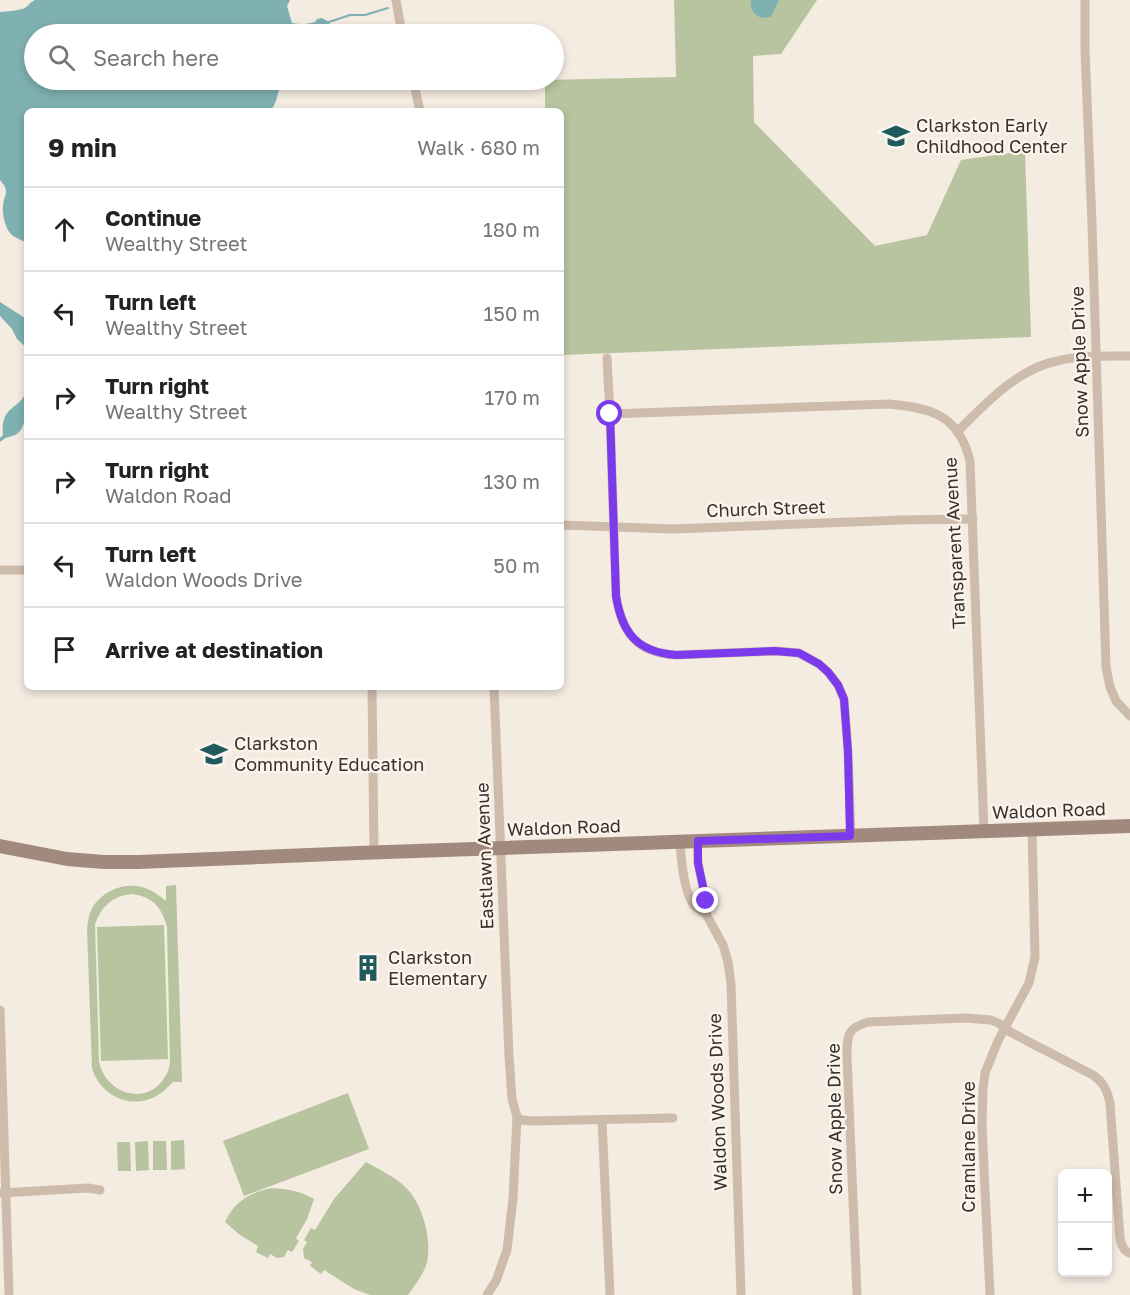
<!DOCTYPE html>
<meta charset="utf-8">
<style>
:root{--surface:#fff;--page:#f2f2f2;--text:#222;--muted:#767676;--line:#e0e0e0}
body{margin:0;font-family:"Golos Text",sans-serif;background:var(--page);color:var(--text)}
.controls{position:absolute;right:18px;bottom:18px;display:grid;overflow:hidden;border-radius:9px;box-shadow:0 3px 9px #0003}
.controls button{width:54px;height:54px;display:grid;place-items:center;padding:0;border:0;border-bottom:2px solid var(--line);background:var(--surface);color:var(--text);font:30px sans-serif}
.stop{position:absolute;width:18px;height:18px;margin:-14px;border:4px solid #7c3aed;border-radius:50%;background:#fff}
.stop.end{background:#7c3aed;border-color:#fff;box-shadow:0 2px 6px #0008}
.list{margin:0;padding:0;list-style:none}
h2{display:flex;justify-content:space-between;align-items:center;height:78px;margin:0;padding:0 24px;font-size:26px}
h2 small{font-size:20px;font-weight:400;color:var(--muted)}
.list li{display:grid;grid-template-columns:39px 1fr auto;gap:18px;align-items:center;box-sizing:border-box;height:84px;padding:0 24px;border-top:2px solid var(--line)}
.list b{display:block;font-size:22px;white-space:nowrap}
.list p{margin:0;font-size:20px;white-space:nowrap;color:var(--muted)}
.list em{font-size:20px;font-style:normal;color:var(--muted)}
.icon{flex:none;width:33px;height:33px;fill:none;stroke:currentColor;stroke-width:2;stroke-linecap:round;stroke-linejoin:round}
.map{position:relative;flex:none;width:1130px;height:1295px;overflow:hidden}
.search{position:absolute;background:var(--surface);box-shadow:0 3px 9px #0003;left:24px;top:24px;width:540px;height:66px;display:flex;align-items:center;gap:15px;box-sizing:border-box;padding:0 21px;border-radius:33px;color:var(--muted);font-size:22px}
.panel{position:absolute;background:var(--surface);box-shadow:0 3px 9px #0003;left:24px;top:108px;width:540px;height:582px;border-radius:9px}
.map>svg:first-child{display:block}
.green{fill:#b8c4a0;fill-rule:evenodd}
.water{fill:#7fb0b2}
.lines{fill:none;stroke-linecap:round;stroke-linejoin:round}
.stream{stroke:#7fb0b2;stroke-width:2}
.street{stroke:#cdbbac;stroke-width:9}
.secondary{stroke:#a18a7d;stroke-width:14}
.route{stroke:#7c3aed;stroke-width:8}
.labels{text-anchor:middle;stroke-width:4.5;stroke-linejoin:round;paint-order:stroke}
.poi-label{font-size:18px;fill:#3b302b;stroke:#fbf5ee;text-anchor:start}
.street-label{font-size:18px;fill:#3b302b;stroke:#fbf5ee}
</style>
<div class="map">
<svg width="1130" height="1295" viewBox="0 0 1130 1295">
<rect width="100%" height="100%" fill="#f4ebe1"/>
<g class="green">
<path d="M674,0H817L781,54L753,56L754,122L875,246L927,235L961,160L1025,151L1031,337L561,355V111H545V80L676,77Z"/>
<path d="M176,885L182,1082H173C168,1087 164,1091 158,1095C132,1111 100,1096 92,1068L87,928C88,923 88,918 90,913C99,890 128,879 150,890C156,893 161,897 166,901V886ZM131,894C152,896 162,907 167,927L170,1063C169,1068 168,1073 165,1077C147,1107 106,1094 99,1062L95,924C101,906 113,896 131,894Z"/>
<path d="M164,925L168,1059L101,1061L97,927Z"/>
<path d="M348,1093L369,1149L244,1196L223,1141Z"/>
<path d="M184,1140L185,1169L171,1170V1141Z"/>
<path d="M148,1141L149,1170L136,1171L135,1142Z"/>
<path d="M153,1141H166L167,1170H153Z"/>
<path d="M117,1142H130L131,1171H118Z"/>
<path d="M366,1162C380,1170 398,1178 409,1191C423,1207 432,1241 427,1262C424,1274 415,1285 408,1295H370L354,1289L324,1270L321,1274L310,1266L312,1262L304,1258L303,1249L307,1242L304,1240L311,1228L315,1230L334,1199Z"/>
<path d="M272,1188C288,1189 300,1191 314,1199L307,1219L296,1238L299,1241L292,1252L288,1250L284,1257L277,1258L270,1254L268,1258L256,1252L258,1246L240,1235L225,1222C234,1202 251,1192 272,1188Z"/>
</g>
<g class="water">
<path d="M35,0H290L287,6L292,23C300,25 308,24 315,22L317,19L322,18L329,22L331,28L328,34H34V80H282L276,101L271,111H27V243C22,240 14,238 10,233C5,227 2,214 3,206C4,193 11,193 0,180V12C7,11 15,11 22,9C28,8 28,3 35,0Z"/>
<path d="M751,0H779L771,17C758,20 750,14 751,0Z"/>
<path d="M0,302L25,318L27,329V348L17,339L12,329L0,316Z"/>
<path d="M27,388C27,401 28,426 17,434C10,438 8,435 0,442V438L3,435C0,403 22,411 27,388Z"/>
</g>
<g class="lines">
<path class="stream" d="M329,22L350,15H365L388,8"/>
<g class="street">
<path d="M396,0L402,34"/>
<path d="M1085,0V50L1092,224L1106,667L1110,687L1116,701L1130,716"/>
<path d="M413,80L420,111"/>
<path d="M607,358L610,414L616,596C622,633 637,653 676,655L775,651L799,653L819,664L828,672L838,685L844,699L848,752L851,836"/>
<path d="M610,414L889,404C932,408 959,415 970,461L984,831"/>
<path d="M957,432C985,404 1017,369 1057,361C1080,355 1106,356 1130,356"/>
<path d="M561,525L673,529L901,520L973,519"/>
<path d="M0,570H27"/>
<path d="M372,687L374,853"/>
<path d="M494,687L509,1056L512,1099L517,1117L522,1120L532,1121L673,1118"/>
<path d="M680,842C681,858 684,893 694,905C697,908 702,911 706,914V901L698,863L697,841"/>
<path d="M706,914L723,945L728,962L731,984L741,1295"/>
<path d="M0,1010L9,1295"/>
<path d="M602,1120L610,1295"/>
<path d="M1,1193L88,1188L100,1190"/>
<path d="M487,1295L496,1281L507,1250L513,1198L517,1117"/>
<path d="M857,1295L847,1056C847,1036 847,1028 868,1022L965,1018L991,1020L1000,1024L1005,1029L1029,1042L1093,1075C1104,1083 1107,1090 1110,1103L1120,1239C1122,1245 1123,1251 1130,1253"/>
<path d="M990,1295L982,1126L983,1090L985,1073L991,1058L998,1041L1029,983L1035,957L1032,829"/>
</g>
<path class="secondary" d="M0,846L67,859L104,862H138L358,853L1130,826"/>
</g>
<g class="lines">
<path class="route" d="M610,414L616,596C622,633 637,652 676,655L775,651L799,653L819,664L828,672L838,685L844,699L848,752L850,836L698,841V863L706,901"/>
</g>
<defs>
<symbol id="school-bare" viewBox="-9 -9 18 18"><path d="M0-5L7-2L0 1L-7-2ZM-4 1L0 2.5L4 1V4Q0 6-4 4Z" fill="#1f5a5e" stroke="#fbf5ee" stroke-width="2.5" paint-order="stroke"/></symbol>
<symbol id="building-bare" viewBox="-9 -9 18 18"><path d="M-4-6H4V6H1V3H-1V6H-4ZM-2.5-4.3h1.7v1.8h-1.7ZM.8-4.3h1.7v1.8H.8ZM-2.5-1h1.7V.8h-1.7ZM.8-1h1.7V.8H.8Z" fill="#1f5a5e" stroke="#fbf5ee" stroke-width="2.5" paint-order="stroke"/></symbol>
</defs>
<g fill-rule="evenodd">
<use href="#school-bare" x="877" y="117" width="38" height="38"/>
<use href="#school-bare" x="195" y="735" width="38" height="38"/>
<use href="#building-bare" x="349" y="949" width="38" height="38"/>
</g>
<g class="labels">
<g class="poi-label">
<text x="916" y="132">Clarkston Early<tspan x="916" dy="21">Childhood Center</tspan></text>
<text x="234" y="750">Clarkston<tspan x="234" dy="21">Community Education</tspan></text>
<text x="388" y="964">Clarkston<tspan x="388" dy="21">Elementary</tspan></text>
</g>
<g class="street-label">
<text transform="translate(1080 362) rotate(-92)" y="6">Snow Apple Drive</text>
<text transform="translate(766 509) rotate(-2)" y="6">Church Street</text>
<text transform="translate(955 543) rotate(-93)" y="6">Transparent Avenue</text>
<text transform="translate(1049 811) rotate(-2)" y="6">Waldon Road</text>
<text transform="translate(564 828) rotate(-2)" y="6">Waldon Road</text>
<text transform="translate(485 856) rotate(-92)" y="6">Eastlawn Avenue</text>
<text transform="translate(718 1102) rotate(-92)" y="6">Waldon Woods Drive</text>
<text transform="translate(835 1119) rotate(-91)" y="6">Snow Apple Drive</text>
<text transform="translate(969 1147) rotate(-90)" y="6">Cramlane Drive</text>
</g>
</g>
</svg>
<div class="controls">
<button>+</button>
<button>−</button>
</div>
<div class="stop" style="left:610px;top:414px"></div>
<div class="stop end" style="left:706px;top:901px"></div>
<div class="search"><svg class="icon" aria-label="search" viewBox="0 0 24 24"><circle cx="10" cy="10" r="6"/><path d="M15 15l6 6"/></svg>Search here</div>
<section class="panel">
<h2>9 min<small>Walk · 680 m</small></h2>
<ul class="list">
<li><svg class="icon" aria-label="ahead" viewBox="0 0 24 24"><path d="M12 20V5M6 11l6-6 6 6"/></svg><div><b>Continue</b><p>Wealthy Street</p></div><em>180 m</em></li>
<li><svg class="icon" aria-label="left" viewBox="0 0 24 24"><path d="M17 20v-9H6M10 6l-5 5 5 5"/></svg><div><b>Turn left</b><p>Wealthy Street</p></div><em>150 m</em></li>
<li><svg class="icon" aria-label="right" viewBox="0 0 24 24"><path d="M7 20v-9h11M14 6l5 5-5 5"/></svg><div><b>Turn right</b><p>Wealthy Street</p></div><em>170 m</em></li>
<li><svg class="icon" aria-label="right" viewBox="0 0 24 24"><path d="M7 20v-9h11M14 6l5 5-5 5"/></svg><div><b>Turn right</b><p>Waldon Road</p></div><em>130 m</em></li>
<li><svg class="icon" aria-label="left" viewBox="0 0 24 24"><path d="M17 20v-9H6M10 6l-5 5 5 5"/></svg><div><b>Turn left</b><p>Waldon Woods Drive</p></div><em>50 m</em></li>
<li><svg class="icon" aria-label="arrive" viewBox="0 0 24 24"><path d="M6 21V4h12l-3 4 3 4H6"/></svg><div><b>Arrive at destination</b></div></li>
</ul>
</section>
</div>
